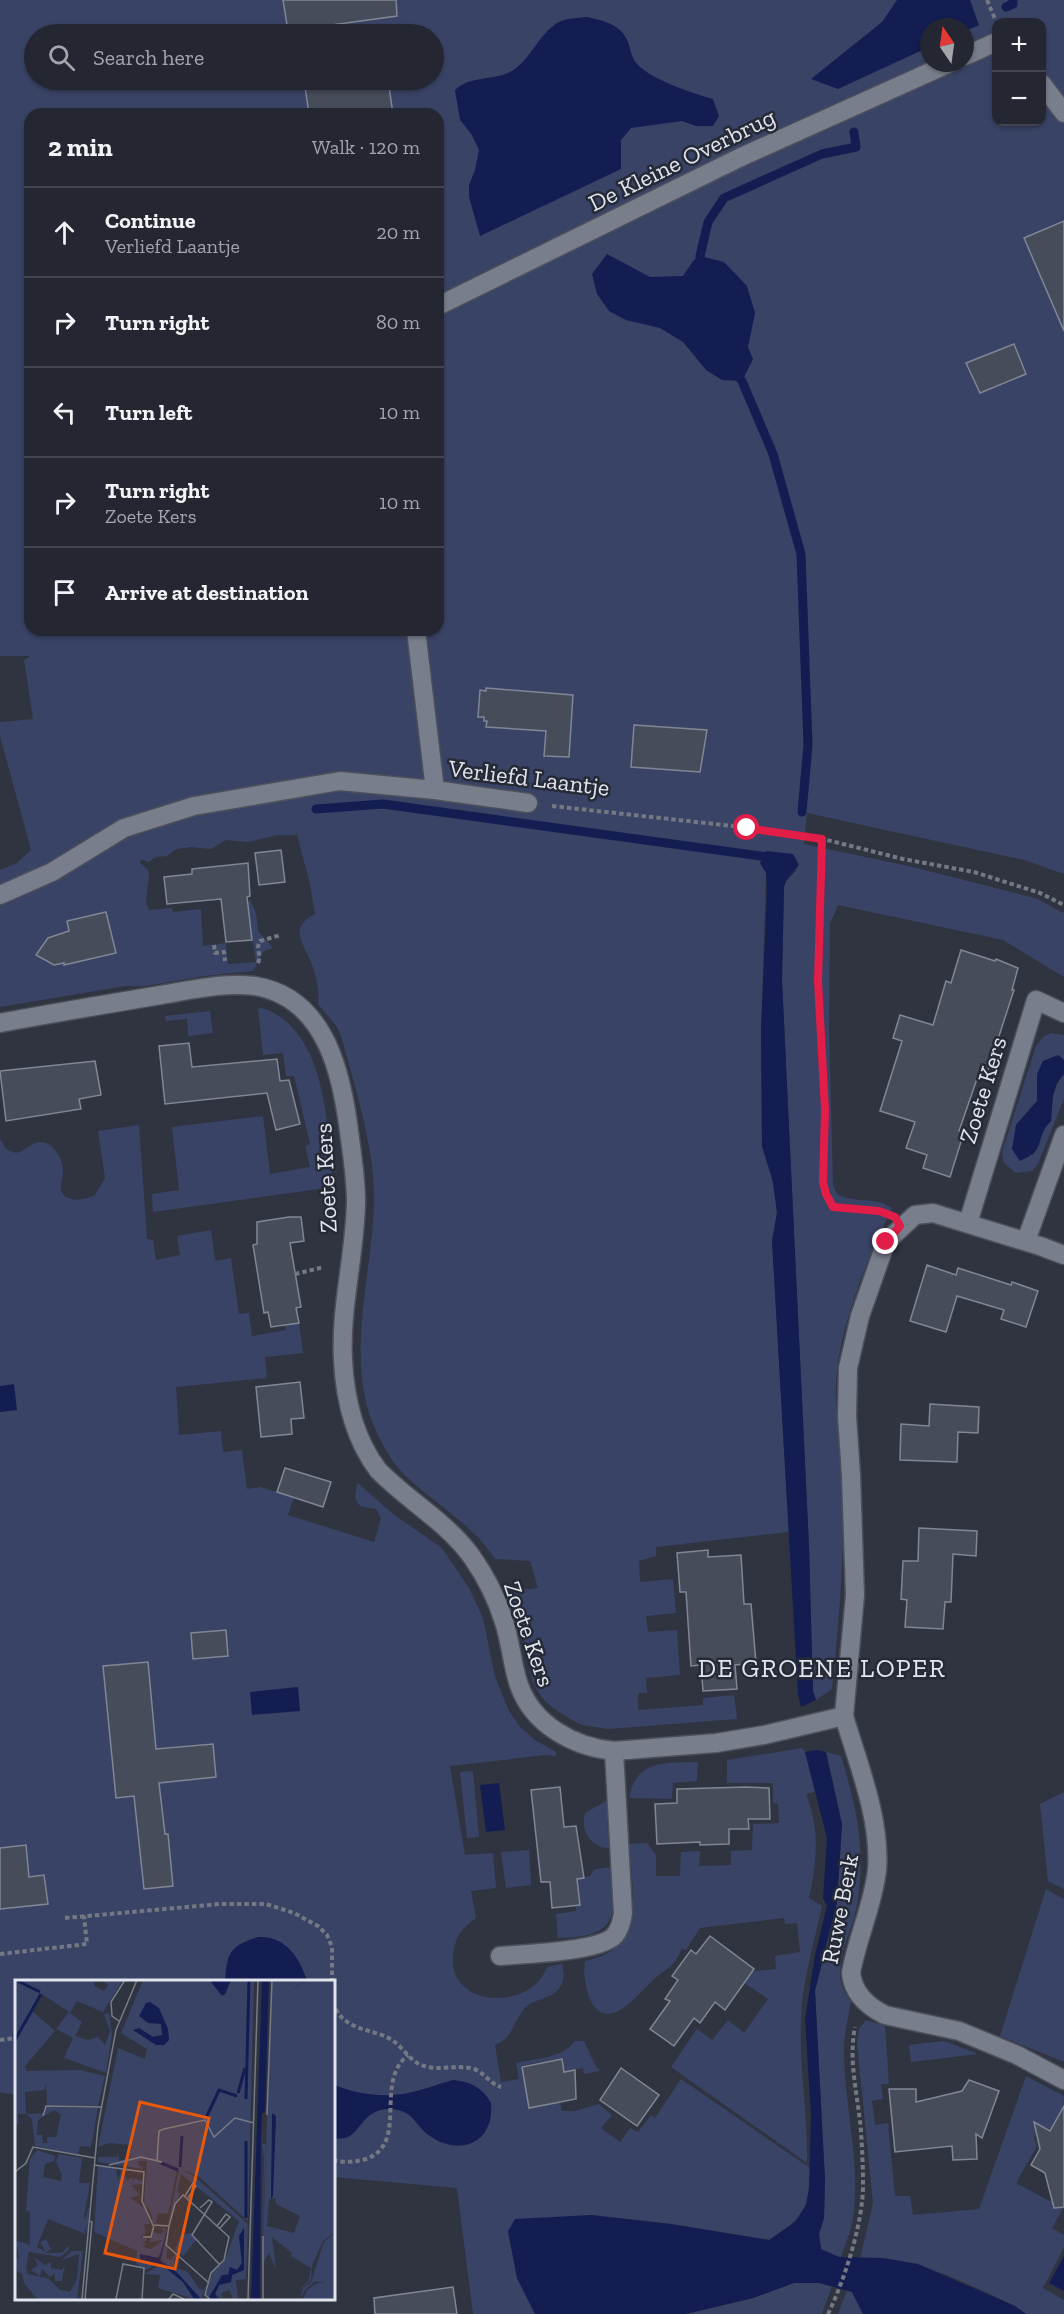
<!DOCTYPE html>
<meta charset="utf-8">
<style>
:root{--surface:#242731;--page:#2c2f39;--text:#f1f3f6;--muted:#a3a5ab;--line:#41444d}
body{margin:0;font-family:"Zilla Slab",serif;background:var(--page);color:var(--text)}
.controls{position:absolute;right:18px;top:18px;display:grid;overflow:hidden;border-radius:12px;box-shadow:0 2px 4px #0004}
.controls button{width:54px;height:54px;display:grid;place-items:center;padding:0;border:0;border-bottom:2px solid var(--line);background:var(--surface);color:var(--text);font:30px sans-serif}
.compass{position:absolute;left:920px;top:18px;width:54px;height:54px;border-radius:50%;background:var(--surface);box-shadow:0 2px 4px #0004;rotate:347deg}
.stop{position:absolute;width:18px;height:18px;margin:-14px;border:4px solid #e11d48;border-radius:50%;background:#fff}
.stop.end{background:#e11d48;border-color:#fff;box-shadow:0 2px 6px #0008}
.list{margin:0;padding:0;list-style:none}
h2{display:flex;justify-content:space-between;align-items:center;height:78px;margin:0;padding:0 24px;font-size:26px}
h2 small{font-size:20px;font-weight:400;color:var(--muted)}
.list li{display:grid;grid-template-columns:39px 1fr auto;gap:18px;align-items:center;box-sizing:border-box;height:90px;padding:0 24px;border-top:2px solid var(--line)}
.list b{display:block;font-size:22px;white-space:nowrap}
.list p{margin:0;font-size:20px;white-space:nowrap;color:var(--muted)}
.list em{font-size:20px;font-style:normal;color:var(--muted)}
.icon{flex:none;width:33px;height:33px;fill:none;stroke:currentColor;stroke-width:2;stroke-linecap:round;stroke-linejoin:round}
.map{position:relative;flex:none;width:1064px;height:2314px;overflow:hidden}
.search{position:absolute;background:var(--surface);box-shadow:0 2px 4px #0004;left:24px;top:24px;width:420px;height:66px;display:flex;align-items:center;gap:15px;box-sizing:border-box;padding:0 21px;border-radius:33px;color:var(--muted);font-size:22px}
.panel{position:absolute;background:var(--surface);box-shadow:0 2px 4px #0004;left:24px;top:108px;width:420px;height:528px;border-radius:18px}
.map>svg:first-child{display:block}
.green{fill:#394365;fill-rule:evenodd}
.water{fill:#131d52}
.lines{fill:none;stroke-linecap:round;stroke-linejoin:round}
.stream{stroke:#131d52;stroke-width:9}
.building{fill:#474c5a;stroke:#818696;stroke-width:1.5}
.minor-casing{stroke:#4d505b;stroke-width:21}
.path{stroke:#747883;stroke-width:4;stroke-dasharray:4.5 3;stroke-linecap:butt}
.minor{stroke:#797e8d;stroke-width:18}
.route{stroke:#e11d48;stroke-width:8}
.labels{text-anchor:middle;stroke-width:5;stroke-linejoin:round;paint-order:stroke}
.street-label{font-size:24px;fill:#e2e5ed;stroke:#262a37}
.neighbourhood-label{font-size:26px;letter-spacing:1.5px;fill:#e2e5ed;stroke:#262a37}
.inset-river{fill:none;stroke:#131d52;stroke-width:3}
.inset-road{fill:none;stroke:#777b86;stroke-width:1.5}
.view{fill:#e8590c;fill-opacity:0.15;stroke:#e8590c;stroke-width:3}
.inset-edge{fill:none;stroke:#e2e5ed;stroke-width:3}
</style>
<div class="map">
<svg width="1064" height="2314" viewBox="0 0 1064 2314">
<rect width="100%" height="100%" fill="#303441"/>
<g class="green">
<path d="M0,0H1064V874L1024,860L807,813L804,844L913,867L1035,898L1064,913V977L1003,940L838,905L830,924L829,1026L833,1185L837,1194C858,1205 872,1195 892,1208C868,1256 837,1332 836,1385C835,1418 842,1452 843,1485C845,1553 839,1621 832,1689L816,1700L813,1691L809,1546L782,980L784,887L786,881L797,870L766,872L761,1031L762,1146L773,1182L777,1213L772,1241L789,1532L656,1547V1556L639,1561L640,1582L673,1579L676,1613L646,1616L648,1632L677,1630L680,1675L646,1678L647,1693H638V1710L703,1705V1698L734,1695L737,1719L608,1729L582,1725L567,1717L553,1708L542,1698L532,1681L522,1627L509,1591L538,1588L530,1561L495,1559C473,1525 438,1506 409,1479C395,1467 386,1451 378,1435C341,1362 375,1270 374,1192C372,1138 355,1087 341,1036L337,1027L318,1004C320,990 316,975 311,962C303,942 288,928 315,914L310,884L297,835H278L247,842L226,840L211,849L191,847L177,849L167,856L156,857L148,862L142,859L140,863L147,869L149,873L146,903L149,910L172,908L173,912L201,909L203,946L226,943L228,964L256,962L247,903L250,900L256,913L258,931L273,948L264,951L253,971L204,976L145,986H125L0,1007V870L17,863L31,850L0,736V722L33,719L24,660L30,656H0ZM996,22H1042V122H996ZM929,27H965V63H929ZM34,34H434V80H34ZM30,114H438V630H30Z"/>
<path d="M258,1008C266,1008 272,1012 279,1016C328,1049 328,1134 333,1187L153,1212L152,1194L179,1190L172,1127L263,1116L270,1174L310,1167L305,1146L310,1144L294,1076H286L283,1053L263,1055Z"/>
<path d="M210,1011L213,1033L188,1036L187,1019L166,1021L165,1016Z"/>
<path d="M1051,1033L1064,1035V1060L1058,1055L1037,1074V1101L1016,1125L1039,1142L1041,1130L1051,1121C1052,1103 1052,1088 1064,1074V1099L1038,1164L1032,1171L1016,1173L1004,1163L1002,1152L1036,1046L1043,1037Z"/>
<path d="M139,1125L147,1239L153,1240L156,1260L180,1255L177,1236L211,1230L215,1261L231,1258L239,1314L249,1313L252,1336L286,1330L285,1325L299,1323L303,1353L265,1357L267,1378L176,1387L179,1435L221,1431L223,1452L242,1450L247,1489L260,1487L294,1497L288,1515L374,1542L381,1518L376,1509C372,1508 365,1508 361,1506C353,1502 355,1489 358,1483L393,1514L442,1548L469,1588L483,1618L495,1677L509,1711L520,1727L535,1740L556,1752V1756L546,1755L450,1766L465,1855L493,1853L496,1888L471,1891L476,1918C461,1929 455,1937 453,1956C448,2008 531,2012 547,1967L562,1964C564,1973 565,1980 560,1987C552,2000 533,1998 524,2009C513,2023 512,2039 495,2045L501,2082L519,2079L516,2063C537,2058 561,2059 575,2041H584L596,2067L600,2071L584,2074L583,2068L564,2071L561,2058L521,2066L529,2107L560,2102L562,2111H575L599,2104L612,2115L601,2128L620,2142L630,2128L638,2132L651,2115L655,2118L681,2079L810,2168C809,2211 804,2216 770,2240L671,2224L591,2215L508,2231L517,2278L535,2314H473L457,2188L333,2177V1981H16V2095L0,2092V1139L6,1149L16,1153C25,1151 33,1141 42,1142C55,1144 63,1160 63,1171C63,1177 60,1185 61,1190C65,1204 86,1200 95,1195L105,1178L98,1131Z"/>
<path d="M802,1748L805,1752L815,1792L806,1794C820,1829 817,1862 809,1898L822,1906C814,1944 802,1981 801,2020C799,2067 808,2115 807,2163L671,2067L697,2029L712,2040L728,2020L744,2033L768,1999L740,1980L746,1972L776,1969L775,1956L800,1952L797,1923L785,1924L784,1918L700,1928L686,1950L682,1948C675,1967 666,1968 652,1981C636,1997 605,2036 589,1997C585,1984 583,1974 585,1961C648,1949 632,1892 629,1844L647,1843L656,1855V1876H680L681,1852L700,1851L699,1866L731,1865V1851L752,1850L753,1824L779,1823L778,1804L773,1803V1783H727V1760Z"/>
<path d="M826,1752L841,1756C857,1810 866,1849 857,1905C851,1938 826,1972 851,2001C848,2019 843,2037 844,2056C845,2110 861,2163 853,2218C851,2231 845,2245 841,2257L830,2255L821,2249L819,2234L824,2218L825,2180L815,1991L837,1902L842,1824Z"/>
<path d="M698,1762L697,1781L673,1783L672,1799L629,1798C636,1759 666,1763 698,1762Z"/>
<path d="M473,1771L479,1837L467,1838L460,1772Z"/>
<path d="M1064,1792V1889L1048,1881L1040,1804Z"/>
<path d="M608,1800L607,1822L609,1848C591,1848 580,1830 585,1813Z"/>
<path d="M529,1850L531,1885L506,1888L501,1852Z"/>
<path d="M611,1867C617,1918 617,1937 558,1938L556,1914L576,1911V1906L580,1905L577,1879L590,1876L595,1869Z"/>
<path d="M1046,1889L1064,1899V2062L1000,2036Z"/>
<path d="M866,2020L885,2026L889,2084H881L883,2099L872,2101L875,2125L888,2123L895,2196H910L913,2215L979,2209L1026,2076L1064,2096L1062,2135L1045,2127L1038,2129L1034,2138L1037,2146L1016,2183L1063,2208L1052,2228L1064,2235V2247L1043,2288L1064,2300V2314H1026L1015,2306C963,2282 920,2257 860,2259L873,2203L857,2043L859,2029Z"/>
<path d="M944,2041L978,2054L911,2062L909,2045Z"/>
<path d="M793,2283H819L832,2286L822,2314H686L753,2298Z"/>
<path d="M847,2290L852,2292L863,2314H838Z"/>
</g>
<g class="water">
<path d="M897,0H970L979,25L965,31V27H929V47L838,89L811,79L882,22Z"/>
<path d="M587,17C604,21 621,24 628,42C631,50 631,57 637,64C652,80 692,93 713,99L719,116L713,126H696L682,121L631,128L621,140V169L480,236L469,197V185L475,170L479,150L472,135L460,120L455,90C472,74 496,82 515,69C532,57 540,32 559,22C566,18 579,18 587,17Z"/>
<path d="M607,254L650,277L683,276L693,261L700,256L724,262L747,286L755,313L748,347L753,359L742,381L722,380L706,370L683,342L660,328L626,320L609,311L597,294L592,274Z"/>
<path d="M766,851L793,854L799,865L786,881L784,887L782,980L809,1546L813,1691L816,1700L801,1707L798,1695L772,1241L777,1213L773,1182L762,1146L761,1031L767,890L766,873L760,863Z"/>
<path d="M1058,1055L1064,1060V1074L1057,1083L1053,1095L1051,1121C1038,1134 1043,1142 1034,1153C1030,1156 1024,1159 1020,1161L1012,1149L1016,1125L1037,1101V1074L1043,1061Z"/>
<path d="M14,1384L17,1410L0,1412V1386Z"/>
<path d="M298,1687L300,1711L252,1715L250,1692Z"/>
<path d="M817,1750L826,1752L842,1824L837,1902L815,1991L825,2180L824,2218L819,2234L821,2249L839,2257L883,2258L918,2264L1015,2306L1026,2314H863L852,2292L819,2283H794L753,2298L686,2314H535L517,2278L508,2231L515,2219L591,2215L671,2224L769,2240L795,2222L806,2205L809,2189L811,2115L805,2019L815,1955L827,1906L823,1898L827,1838L805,1752Z"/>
<path d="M499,1783L505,1830L486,1832L480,1785Z"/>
<path d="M258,1937C285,1935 300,1958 307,1981H225C227,1953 229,1946 258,1937Z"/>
<path d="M453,2080C470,2081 483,2088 491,2103C492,2116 490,2127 481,2137C467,2150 445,2147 430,2136C414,2125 414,2110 390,2109C356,2109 363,2144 333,2138V2084C353,2094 386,2098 408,2093C423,2090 438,2084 453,2080Z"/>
<path d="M1064,2256V2291L1049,2283Z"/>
</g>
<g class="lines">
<g class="stream">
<path d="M1006,7L1013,4V0"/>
<path d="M700,267V256L708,222L724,198L822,154L856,147L854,132"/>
<path d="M735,372L742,381L773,454L801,554L808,745L802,812"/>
<path d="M316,809L383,804L775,858"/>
</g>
</g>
<g class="building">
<path d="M283,0H396L397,16L288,31Z"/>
<path d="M304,80H388L393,114H309Z"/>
<path d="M1064,221V331L1024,238Z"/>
<path d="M1014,344L1026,374L980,393L966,363Z"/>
<path d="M486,688L573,695L569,757L544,756L546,731L486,727L487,721H484V717H478L480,690L486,691Z"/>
<path d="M634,725L707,730L700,772L631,767Z"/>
<path d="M281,850L285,882L259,885L255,853Z"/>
<path d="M248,863L250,896L247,897L252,940L226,942L221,899L167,904L164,877L192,874V869Z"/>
<path d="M106,912L116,953L64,965V963L54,965L36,955L48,938L69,931L67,921Z"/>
<path d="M961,950L995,961L996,959L1018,968L1012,990H1014L986,1076H978L959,1131L964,1132L950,1177L923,1168L927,1155L906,1148L915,1122L880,1111L902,1041L893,1038L900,1015L933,1025L946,981L951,983Z"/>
<path d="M189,1043L192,1067L277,1059L280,1081L289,1080L300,1124L276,1130L267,1093L165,1104L159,1046Z"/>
<path d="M95,1061L101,1095L79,1099L81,1109L6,1121L0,1071Z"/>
<path d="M289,1217H301L304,1241L290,1243L301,1307L296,1308L299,1323L271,1327L268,1312L264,1313L253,1245L257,1244V1222Z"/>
<path d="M927,1265L956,1275L958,1268L1011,1285L1012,1282L1038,1291L1026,1327L1001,1319L1004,1310L957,1296L946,1332L910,1321Z"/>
<path d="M300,1382L304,1418L291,1419L292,1434L261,1437L256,1387Z"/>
<path d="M930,1404L979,1407L978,1433L958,1432L957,1462L900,1460L901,1424L929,1426Z"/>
<path d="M285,1468L331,1482L323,1507L277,1492Z"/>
<path d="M919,1528L977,1531L976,1556L953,1554L951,1602H945L943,1629L905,1627L907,1600L901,1599L903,1561H918Z"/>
<path d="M708,1550V1557L741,1555L744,1604H751L756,1663L735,1665L737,1689L703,1691L701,1665L691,1666L686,1592H680L677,1553Z"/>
<path d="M226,1630L228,1656L193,1659L191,1633Z"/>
<path d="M148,1662L156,1749L213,1744L216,1777L159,1783L165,1834H168L173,1886L144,1889L134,1796L116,1798L103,1666Z"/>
<path d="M560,1787L564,1827L576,1826L584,1878L577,1879L580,1905L552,1908L550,1882H541L531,1790Z"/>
<path d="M746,1787L769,1788L770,1819H748L749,1829H729V1844L700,1845V1842L657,1844L655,1804L677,1803V1789Z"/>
<path d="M26,1845L29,1877L44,1875L48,1904L0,1909V1848Z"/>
<path d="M710,1936L754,1969L725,2010L715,2002L700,2023L694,2018L674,2046L650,2029L670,2001L665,1999L678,1980L672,1976L691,1950L696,1954Z"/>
<path d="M562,2059L564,2072L575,2070L576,2099L529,2108L522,2067Z"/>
<path d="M621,2068L659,2095L637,2126L600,2100Z"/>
<path d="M969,2080L999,2091L982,2138L976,2134L977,2159L953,2160L952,2146L895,2152L889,2089H916V2102L962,2091Z"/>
<path d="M1064,2106V2207L1054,2208L1045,2173L1031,2165L1040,2149L1034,2122L1050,2131Z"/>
<path d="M453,2287L457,2314H375L374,2298Z"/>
</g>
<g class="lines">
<defs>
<g id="minor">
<path d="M965,56L996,42"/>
<path d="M1042,84L1064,113"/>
<path d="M438,306L739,158L950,63"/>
<path d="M416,630L435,790"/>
<path d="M0,895L52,872L124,828L194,806L340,781L435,790L528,803"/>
<path d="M0,1023C54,1013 107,1004 161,995C191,990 224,982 255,986C328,998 343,1079 350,1139C353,1160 356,1181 356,1202C355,1255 340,1308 343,1360C345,1400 354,1438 378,1470C408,1501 447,1522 472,1557C486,1577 497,1599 504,1622C511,1643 512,1665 519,1685C533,1725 574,1747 614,1751L716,1743L764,1735L844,1716L855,1595L851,1475L847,1416L848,1368L860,1316L886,1242L915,1215L933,1213L1040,1246L1064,1255"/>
<path d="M968,1223L1036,1000L1064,1013"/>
<path d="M1026,1241L1064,1135"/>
<path d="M844,1716C858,1764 881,1819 877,1870C873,1906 857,1938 851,1973C853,1993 867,2006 885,2015L959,2031L1017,2055L1064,2080"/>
<path d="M500,1956C523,1954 601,1952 615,1935C620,1929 622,1920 623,1913L614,1751"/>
</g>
</defs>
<use href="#minor" class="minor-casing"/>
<g class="path">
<path d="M987,0L995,19"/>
<path d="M552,806L769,830L823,839L903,859L974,872L1040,893L1064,905"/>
<path d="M823,839L818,981L825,1110L823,1182L826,1194L833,1207L882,1212"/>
<path d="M214,945L215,953L224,952L225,961"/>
<path d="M258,963C262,955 255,948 260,941L281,935"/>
<path d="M295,1274L324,1267"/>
<path d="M65,1918L220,1904H266L294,1913L318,1926L327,1935L332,1947V1981"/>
<path d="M0,1954L87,1944L84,1916"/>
<path d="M333,2002C335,2009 339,2016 346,2021C359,2031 378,2031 392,2040C404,2048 410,2062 424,2066C440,2071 458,2064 474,2069C485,2073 490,2084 501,2087"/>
<path d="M0,2040L16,2038"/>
<path d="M333,2160C344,2163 355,2162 366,2159C410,2143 373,2083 408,2055"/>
<path d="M828,2314C845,2279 864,2220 863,2182C863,2165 862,2148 861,2131C858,2096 848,2061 855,2027"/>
</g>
<use href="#minor" class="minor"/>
</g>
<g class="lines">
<path class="route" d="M747,828L822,839L818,981L825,1110L823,1182L826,1194L833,1207L879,1211L895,1217L900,1226L886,1242"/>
</g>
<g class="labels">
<g class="street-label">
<text transform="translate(682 160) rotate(-26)" y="8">De Kleine Overbrug</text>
<text transform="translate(529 778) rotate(7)" y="8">Verliefd Laantje</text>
<text transform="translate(983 1090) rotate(-73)" y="8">Zoete Kers</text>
<text transform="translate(326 1178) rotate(-93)" y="8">Zoete Kers</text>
<text transform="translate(529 1634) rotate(71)" y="8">Zoete Kers</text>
<text transform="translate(840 1909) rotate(-79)" y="8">Ruwe Berk</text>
</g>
<g class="neighbourhood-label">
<text x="822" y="1677">DE GROENE LOPER</text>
</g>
</g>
<g transform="translate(15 1980)">
<rect width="320" height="320" fill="#303441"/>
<path d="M0,0H79V6L89,11L93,5L87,0H108L88,32L62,21L55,33L67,42L60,56L73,60L83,57L90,65L95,51L89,34L94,33L97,55L91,93L49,78L58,58L41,49L54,32L27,14L17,31L40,51L10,86L11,91L65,90L90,96L83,126L32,125L31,104L29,110L10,112L11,134L29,133L31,127L83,128L76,167L65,166L63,175L20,166L17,139L11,134H3L4,144L0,145ZM39,130L46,135L41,157H32V163H28L27,155H22L23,140ZM128,0H199L197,3L210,14L216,0H239L233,241L182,195L165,189L179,196L233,244L231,299L221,300L223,319H218L214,310L206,313L208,319L200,314L205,304L216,302L217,295L229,290V249L224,256L227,283L222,290L214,288V294L208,295L194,318L191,315L198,291L210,280L224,241L166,194L162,212L165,214L153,245L164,190H162L153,234L143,233L141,243L147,245L138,243L136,232L129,223L132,181H122L126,188L128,184L127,189L83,182V177H102L103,172L104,181L114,178L117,165L94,163L83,167L103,68L130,79L132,69L106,53ZM257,0H290L271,15L291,0H319V253L308,261L297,285L296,300L286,309L284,319L286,308L294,300L296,288L276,276L263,307L277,273L257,257L261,289L254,273L247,285ZM257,133L261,136L256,219L258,138ZM260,218L261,224L285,236L279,253L252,246L254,219ZM247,164H251L245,319L249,178ZM22,170L40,176L39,181L30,184L28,197L46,201L47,195L41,182L44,174L67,178L64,203H75L69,237L70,240L74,227L72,256L70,244V254L33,239L22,267L31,272L25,262L31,259L36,269L31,273H46L54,266V270L45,277L14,272L11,288L13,294L34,299L45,310L55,312L62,299L64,274L47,280L57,271H68L62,319H22L9,303L7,294L0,290V278H4L0,260L15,265V232L11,230L15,179ZM83,186L101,188L103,201L106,191L103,189L108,190L112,201L117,197L118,202L119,198L128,202V193L129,204L116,205L125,215L115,218L131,229L135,244H129L131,253L125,257L132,259L127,265L128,264L132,263L128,267L136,269L148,260L134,262L138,252L145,254L149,252L146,248H151L150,259L154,249L151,278L156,280L161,273L164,275L159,279V287L166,284L162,288L173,292L184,309L188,310L192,304L186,319L147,282L150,268L146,282V272L142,279L125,275L127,282L145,283L130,290L121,284L122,271L79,252ZM176,253L181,260L168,276L160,270L166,255ZM319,254V319H288L292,310L302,303H310L300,301L290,310L285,319L288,308L296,302L309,262ZM19,277L30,285L36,282V288L47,290L50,284L47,301H40V293L35,297L27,289L25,296L16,290L23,285ZM146,284L168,302L179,319L143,308L145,295L130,294Z" fill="#394365" fill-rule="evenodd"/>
<path d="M199,0H216L210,14L207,16L196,2ZM247,0H254L250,131L247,134L246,154L245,319H236ZM135,22L144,28L153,49L154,60L149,65H141L118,50L124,48L138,57L147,55L146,44L133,43L124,36L131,23ZM257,133L261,136L258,216L256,219ZM153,248L151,258L145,281L157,287L186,319H179L168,302L146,284L125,281V274L144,278ZM229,248V290L217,295L216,302L204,305L200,314L203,319H193L207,295H213L215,287L222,290L227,283L224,256Z" fill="#131d52"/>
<path class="inset-river" d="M1,0L25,12M0,60L26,14M223,113L230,88M231,119L234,0M191,138L204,110L222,116M146,183L163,190M165,187L167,156M231,238V161"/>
<path class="inset-road" d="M104,41L97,36L96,22L110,0M252,135L257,0M28,136L31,126L87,127M142,180L144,151L149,149L190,140L199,157L220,138L239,143M79,185L129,192L127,221L138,245L154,246L160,224L168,215L214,257L209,280L196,293L190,315L195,319M94,185L126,177L147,182M0,192L11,183L18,167L80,178M170,216L178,203L181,206L173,218M185,228L194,220L197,222L177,255L205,285M154,246L151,265L194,303M202,246L211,234L215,237L205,248M128,257H136L139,245M67,319L83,146L101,50L122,0M70,319L77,242L74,241M101,319L108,284L129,288L127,319M154,319L158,314L169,319M233,319L243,0M248,319V256"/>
<path class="view" d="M125,122L194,138L160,289L90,273Z"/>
<rect width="320" height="320" class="inset-edge"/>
</g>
</svg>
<div class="controls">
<button>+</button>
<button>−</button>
</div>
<svg class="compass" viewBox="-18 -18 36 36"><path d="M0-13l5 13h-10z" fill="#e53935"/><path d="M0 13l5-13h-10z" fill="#a3a5ab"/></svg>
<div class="stop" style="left:747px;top:828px"></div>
<div class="stop end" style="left:886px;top:1242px"></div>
<div class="search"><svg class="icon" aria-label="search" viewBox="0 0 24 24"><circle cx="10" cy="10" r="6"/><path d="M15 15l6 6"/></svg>Search here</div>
<section class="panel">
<h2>2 min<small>Walk · 120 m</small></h2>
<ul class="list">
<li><svg class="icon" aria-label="ahead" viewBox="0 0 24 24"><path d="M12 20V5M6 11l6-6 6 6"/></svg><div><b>Continue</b><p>Verliefd Laantje</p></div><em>20 m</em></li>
<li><svg class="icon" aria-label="right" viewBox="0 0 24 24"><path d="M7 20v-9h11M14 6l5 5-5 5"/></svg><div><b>Turn right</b></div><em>80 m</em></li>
<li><svg class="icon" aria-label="left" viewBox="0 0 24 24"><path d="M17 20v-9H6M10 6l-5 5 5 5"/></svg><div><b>Turn left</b></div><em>10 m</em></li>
<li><svg class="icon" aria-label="right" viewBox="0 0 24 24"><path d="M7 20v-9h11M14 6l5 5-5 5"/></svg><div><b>Turn right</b><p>Zoete Kers</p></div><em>10 m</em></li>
<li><svg class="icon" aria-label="arrive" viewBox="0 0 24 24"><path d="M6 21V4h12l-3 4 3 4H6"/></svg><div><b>Arrive at destination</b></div></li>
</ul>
</section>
</div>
